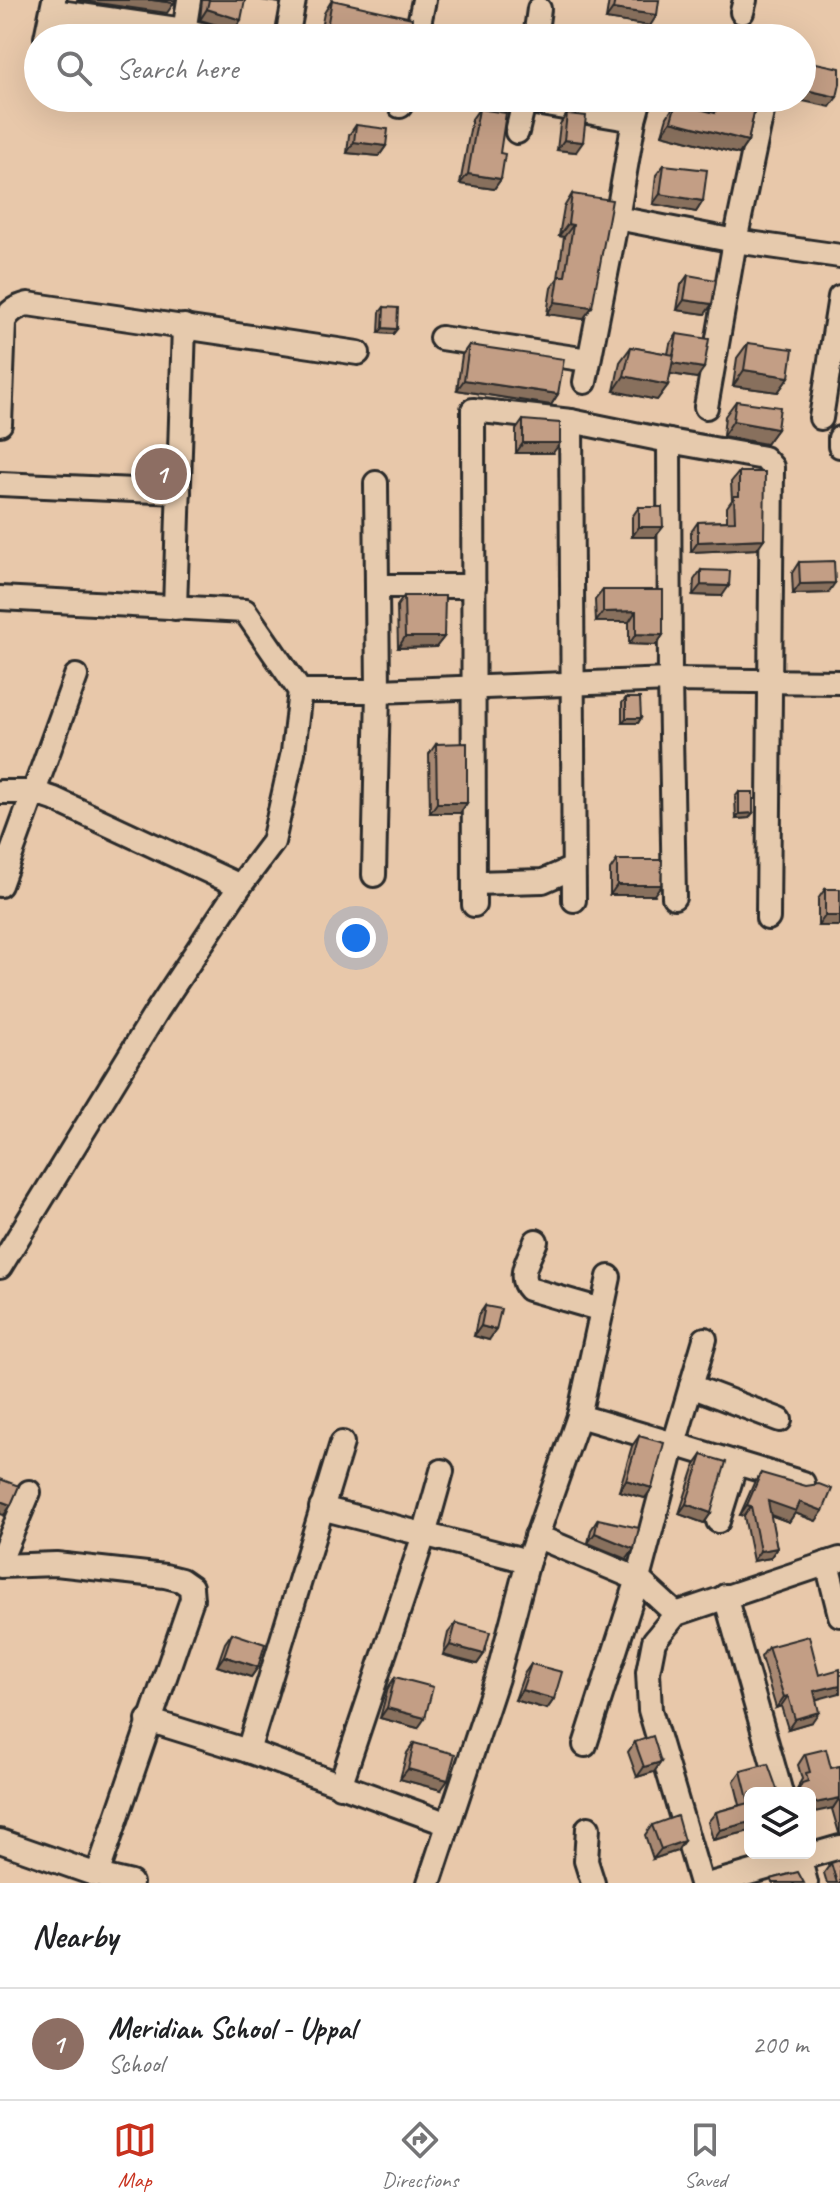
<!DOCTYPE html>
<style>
:root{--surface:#fff;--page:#f2f2f2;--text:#202124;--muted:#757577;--line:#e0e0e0;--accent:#c8321e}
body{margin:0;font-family:Caveat,sans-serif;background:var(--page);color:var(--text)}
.controls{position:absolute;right:24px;bottom:24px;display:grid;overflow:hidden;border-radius:12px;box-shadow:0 8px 32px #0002}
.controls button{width:72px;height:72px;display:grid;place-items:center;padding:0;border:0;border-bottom:2px solid var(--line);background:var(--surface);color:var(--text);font:40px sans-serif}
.you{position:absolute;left:356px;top:938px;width:28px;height:28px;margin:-20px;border:6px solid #fff;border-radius:50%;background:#1a73e8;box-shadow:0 0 0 12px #1a73e833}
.badge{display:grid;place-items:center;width:52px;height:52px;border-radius:50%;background:var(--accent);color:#fff;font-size:26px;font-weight:700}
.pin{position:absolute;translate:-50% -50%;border:4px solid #fff;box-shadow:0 2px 8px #0006}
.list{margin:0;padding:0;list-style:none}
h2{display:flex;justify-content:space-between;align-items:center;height:104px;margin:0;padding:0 32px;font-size:34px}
h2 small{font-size:26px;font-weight:400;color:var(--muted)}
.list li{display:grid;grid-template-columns:52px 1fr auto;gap:24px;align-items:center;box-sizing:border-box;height:112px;padding:0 32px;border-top:2px solid var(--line)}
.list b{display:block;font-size:30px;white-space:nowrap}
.list p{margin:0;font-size:26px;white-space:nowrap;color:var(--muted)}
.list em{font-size:26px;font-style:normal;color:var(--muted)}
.icon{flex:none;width:44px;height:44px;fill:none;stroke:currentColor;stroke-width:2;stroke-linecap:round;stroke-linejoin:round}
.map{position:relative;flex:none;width:840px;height:1883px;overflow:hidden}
.search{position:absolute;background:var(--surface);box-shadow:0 8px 32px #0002;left:24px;right:24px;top:24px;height:88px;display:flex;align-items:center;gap:20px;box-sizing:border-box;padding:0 28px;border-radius:44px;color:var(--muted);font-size:30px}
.sheet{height:216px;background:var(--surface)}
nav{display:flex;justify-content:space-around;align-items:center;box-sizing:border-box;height:112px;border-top:2px solid var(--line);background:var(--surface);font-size:22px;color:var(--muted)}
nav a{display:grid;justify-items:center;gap:4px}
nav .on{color:var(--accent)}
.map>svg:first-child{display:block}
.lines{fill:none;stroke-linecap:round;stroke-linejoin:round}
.minor-casing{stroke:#2b2b2b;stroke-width:28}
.minor{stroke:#e6caad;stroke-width:22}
.wall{fill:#a88872;stroke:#2b2b2b;stroke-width:2}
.shaded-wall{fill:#886f5d;stroke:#2b2b2b;stroke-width:2}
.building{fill:#c39e85;stroke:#2b2b2b;stroke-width:2}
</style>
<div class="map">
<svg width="840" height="1883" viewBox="0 0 840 1883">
<rect width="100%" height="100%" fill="#e8c8aa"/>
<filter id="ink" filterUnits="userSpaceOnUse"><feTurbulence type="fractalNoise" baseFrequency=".0125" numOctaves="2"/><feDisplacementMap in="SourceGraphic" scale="16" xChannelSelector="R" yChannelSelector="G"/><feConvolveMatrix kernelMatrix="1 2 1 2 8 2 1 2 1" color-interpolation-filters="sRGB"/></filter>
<g filter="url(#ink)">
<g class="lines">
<defs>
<g id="minor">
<path d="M53,11L184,30L216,38"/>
<path d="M742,12L745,0"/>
<path d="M46,38L54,0"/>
<path d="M183,38L189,0"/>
<path d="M287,38L294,0"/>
<path d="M416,38L424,0"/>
<path d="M535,38L539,9"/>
<path d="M506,98L634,120L617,218L735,241L840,256"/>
<path d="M400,106L402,98"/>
<path d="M634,120L640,98"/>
<path d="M517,132L525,98"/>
<path d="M441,338L588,360"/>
<path d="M585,382L617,218"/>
<path d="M706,407L735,241L765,98"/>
<path d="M821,418L840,297"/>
<path d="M571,421L574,900"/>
<path d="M0,424L4,322C8,311 17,307 28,304L358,353"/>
<path d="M840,438V446"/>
<path d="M669,441L764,458L772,467L768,918"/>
<path d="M0,484L179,492"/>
<path d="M377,586H474"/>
<path d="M0,598L245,611L300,691L293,752L273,842L240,886L157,1011L0,1267"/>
<path d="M175,608L184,326"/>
<path d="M300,691H378L670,680L840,682"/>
<path d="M0,792H33L54,799L240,886"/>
<path d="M374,875L378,691L376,483"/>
<path d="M474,883L543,881L573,868"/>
<path d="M0,885L76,676"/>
<path d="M474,905L473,410L571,421L669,441L670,680L674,897"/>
<path d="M602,1310L609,1277"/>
<path d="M705,1339L674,1444L803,1483"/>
<path d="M691,1386L780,1420"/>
<path d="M579,1416L674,1444L638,1579L585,1745"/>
<path d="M321,1508L528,1561"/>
<path d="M718,1521L736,1463"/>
<path d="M536,1536L638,1579L676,1614"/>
<path d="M0,1561L29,1492"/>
<path d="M827,1563L840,1615"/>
<path d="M0,1566L56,1564L165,1576L181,1580L191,1587L192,1599L97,1875"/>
<path d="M725,1596L781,1793"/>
<path d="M148,1720L248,1751L448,1824"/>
<path d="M248,1751L342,1443"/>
<path d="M340,1786L424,1535L442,1471"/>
<path d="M588,1828L586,1861L593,1883"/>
<path d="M0,1841L97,1875L131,1883"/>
<path d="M798,1853L806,1883"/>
<path d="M429,1883L497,1678L528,1561L579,1416L602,1310L529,1289C516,1276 530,1257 536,1241"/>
<path d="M701,1883L650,1710L648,1672L654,1641L676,1614L840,1559"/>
<path d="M714,1883L840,1847"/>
</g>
</defs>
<use href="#minor" class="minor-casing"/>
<use href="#minor" class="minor"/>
</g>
<g class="wall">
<path d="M202,0H245L234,30L200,20Z"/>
<path d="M332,0L411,29L418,38H319L324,13Z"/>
<path d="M609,0H659L650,26L606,19Z"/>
<path d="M713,98H757L748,141L739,154L662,134L667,117L676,103L710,112Z"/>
<path d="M479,109L500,153L501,179L494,189L460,184L472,119Z"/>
<path d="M567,114L576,152L557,150L560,124Z"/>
<path d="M356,125L386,146L379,156L347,153L349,135Z"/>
<path d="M664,165L703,201L696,212L653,204L656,175Z"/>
<path d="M572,194L592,307L583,319L547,314L551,288L558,278L564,237L559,236L564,207Z"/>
<path d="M688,275L712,304L705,314L677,310L681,285Z"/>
<path d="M384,307L397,329L393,334L379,333L380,312Z"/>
<path d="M677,334L697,378L670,374L668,385L657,400L614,391L620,362L631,347L668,354L670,344Z"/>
<path d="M748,343L789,377L778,392L733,386L737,358Z"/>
<path d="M469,345L558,394L551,405L457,390L462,355Z"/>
<path d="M736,401L777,429L766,444L723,436L725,416Z"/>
<path d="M523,420L553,453H516V430Z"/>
<path d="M739,472L757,549L691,552V532L698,522L727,521V507L732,500L731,482Z"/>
<path d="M639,507L663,527L655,537H632V517Z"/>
<path d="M799,562L828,593L793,594L792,573Z"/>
<path d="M701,570L722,596L693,595L694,580Z"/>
<path d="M603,590H663V635L656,645L629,644V622H596L595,600Z"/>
<path d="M404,596L444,637L436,647L398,648L397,606Z"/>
<path d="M626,698L641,718L638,723H622V703Z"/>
<path d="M436,744L467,803L460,813H430L429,754Z"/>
<path d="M739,792L749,818L736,819L735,797Z"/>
<path d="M617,860L654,895H610V870Z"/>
<path d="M825,889L840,926H818V899Z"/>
<path d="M485,1306L489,1340L474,1336L478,1316Z"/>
<path d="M639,1436L652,1488L645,1498L619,1491L632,1446Z"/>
<path d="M702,1455L711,1513L704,1523L679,1514L695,1465Z"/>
<path d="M761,1473L816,1521L795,1513L789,1522L770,1515L777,1548L770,1558L753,1561L744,1516L740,1515L754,1483Z"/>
<path d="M598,1519L627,1559L588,1543L591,1530Z"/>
<path d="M456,1623L484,1654L477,1664L443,1655L448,1633Z"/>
<path d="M232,1633L258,1667L251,1677L217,1666L225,1643Z"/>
<path d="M768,1647L816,1699L812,1722L788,1729L781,1706L776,1708L761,1657Z"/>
<path d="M531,1664L554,1699L547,1709L515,1700L524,1674Z"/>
<path d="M395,1677L418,1728L380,1718L388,1688Z"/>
<path d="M635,1742L661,1762L654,1772L637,1777L628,1752Z"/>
<path d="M414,1743L441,1790L400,1779L407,1753Z"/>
<path d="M805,1754L831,1768L840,1766V1833H839L832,1809L833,1808L810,1793H795L799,1786V1784L802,1779L798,1765Z"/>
<path d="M741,1771L778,1792L750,1793V1831L713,1840L708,1822L716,1812L740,1805L734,1781Z"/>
<path d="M652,1825L677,1851L653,1859L645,1835Z"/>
<path d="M831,1863L840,1883H827L824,1873Z"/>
</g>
<g class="shaded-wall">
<path d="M76,0H152L174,3L167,13Z"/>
<path d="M261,0H281L279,3Z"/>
<path d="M207,9L241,20L234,30L200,20Z"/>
<path d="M613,9L657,15L650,26L606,19Z"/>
<path d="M326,33L352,38H323Z"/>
<path d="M802,89L837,97L830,107L789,98H802Z"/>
<path d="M134,98H163L160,102Z"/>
<path d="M307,98H370L365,105L305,101Z"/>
<path d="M671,121L748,141L739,154L662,134Z"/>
<path d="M564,140L583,142L576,152L557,150Z"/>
<path d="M354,142L386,146L379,156L347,153Z"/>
<path d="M468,174L501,179L494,189L460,184Z"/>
<path d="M660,194L703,201L696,212L653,204Z"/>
<path d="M568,224L573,225L564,237L559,236Z"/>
<path d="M684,300L712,304L705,314L677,310Z"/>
<path d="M555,302L592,307L583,319L547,314Z"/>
<path d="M383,328L397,329L393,334L379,333Z"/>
<path d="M672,363L704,368L697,378L665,373Z"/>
<path d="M744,370L789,377L778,392L733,386Z"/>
<path d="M624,376L668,385L657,400L614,391Z"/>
<path d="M464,380L558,394L551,405L457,390Z"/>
<path d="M733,421L777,429L766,444L723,436Z"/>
<path d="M523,443H560L553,453H516Z"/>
<path d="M639,527H663L655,537H632Z"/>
<path d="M764,539L757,549L691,552L698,542Z"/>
<path d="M835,583L828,593L793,594L800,584Z"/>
<path d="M701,585L729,586L722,596L693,595Z"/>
<path d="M636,611L629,622H596L603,612Z"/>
<path d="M636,634L663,635L656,645L629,644Z"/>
<path d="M405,637H444L436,647L398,648Z"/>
<path d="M626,718H641L638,723H622Z"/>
<path d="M437,803H467L460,813H430Z"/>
<path d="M753,813L749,818L736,819L739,814Z"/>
<path d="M617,885H661L654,895H610Z"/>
<path d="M825,916H840V926H818Z"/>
<path d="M481,1326L496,1330L489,1340L474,1336Z"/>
<path d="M626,1480L652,1488L645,1498L619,1491Z"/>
<path d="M0,1501L11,1505L4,1515L0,1514Z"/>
<path d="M768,1501L800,1502L823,1511L816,1521L795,1513L789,1522L760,1511Z"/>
<path d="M686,1504L711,1513L704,1523L679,1514Z"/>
<path d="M747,1505L751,1506L744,1516L740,1515Z"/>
<path d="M595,1533L634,1549L627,1559L588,1543Z"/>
<path d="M777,1548L770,1558L753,1561L760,1551Z"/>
<path d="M450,1645L484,1654L477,1664L443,1655Z"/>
<path d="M224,1656L258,1667L251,1677L217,1666Z"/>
<path d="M840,1685V1693L807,1702L814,1691Z"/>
<path d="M522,1690L554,1699L547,1709L515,1700Z"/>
<path d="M788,1696L781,1706L776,1708L784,1697Z"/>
<path d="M387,1708L425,1718L418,1728L380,1718Z"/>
<path d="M819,1712L812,1722L788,1729L795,1719Z"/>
<path d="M661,1762L654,1772L637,1777L644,1767Z"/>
<path d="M408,1769L448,1780L441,1790L400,1779Z"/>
<path d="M840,1798V1802L839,1799L833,1808L810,1813V1804Z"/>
<path d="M750,1822V1831L713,1840L720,1830Z"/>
<path d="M684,1841L677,1851L653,1859L661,1849Z"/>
</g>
<g class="building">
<path d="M152,0H175L174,3Z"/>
<path d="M209,0H245L241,20L207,9Z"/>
<path d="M332,0L412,18L411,29L418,38H352L326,33Z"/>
<path d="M615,0H659L657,15L613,9Z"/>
<path d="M157,33L175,36V38H156Z"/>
<path d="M490,34L512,38H489Z"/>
<path d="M802,60L840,68V84L837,97L802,89Z"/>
<path d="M719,98H757L748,141L671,121L676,103L715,113Z"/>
<path d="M479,109L506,113L500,153L505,154L501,179L468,174Z"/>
<path d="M567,114L586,116L583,142L564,140Z"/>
<path d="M356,125L388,129L386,146L354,142Z"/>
<path d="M664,165L707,170L703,201L660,194Z"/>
<path d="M572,194L612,200L592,307L555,302L559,276H565L573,225L568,224Z"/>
<path d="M688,275L716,280L712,304L684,300Z"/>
<path d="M384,307L398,308L397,329L383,328Z"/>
<path d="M677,334L709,339L704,368L672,363Z"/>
<path d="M748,343L793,349L789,377L744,370Z"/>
<path d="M469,345L564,359L558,394L464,380Z"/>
<path d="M631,347L674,355L668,385L624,376Z"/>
<path d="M736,401L780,407L777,429L733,421Z"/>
<path d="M523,420L560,423V443H523Z"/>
<path d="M739,472H765L764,539L698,542V522L735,521L734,496H739Z"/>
<path d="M639,507H662L663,527H639Z"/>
<path d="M834,561L835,583L800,584L799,562Z"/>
<path d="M701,570L730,571L729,586L701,585Z"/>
<path d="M603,590H663V635L636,634V611L603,612Z"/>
<path d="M404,596H445L444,637H405Z"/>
<path d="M626,698H640L641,718H626Z"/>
<path d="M467,743V803H437L436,744Z"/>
<path d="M739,792H753V813L739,814Z"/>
<path d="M617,860H662L661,885H617Z"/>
<rect x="825" y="889" width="15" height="27"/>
<path d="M485,1306L501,1309L496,1330L481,1326Z"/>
<path d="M639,1436L664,1443L652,1488L626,1480Z"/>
<path d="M702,1455L726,1462L711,1513L686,1504Z"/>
<path d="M761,1473L806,1486L819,1484L832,1489L823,1511L800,1502L796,1511L768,1501L777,1548L760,1551L751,1506L747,1505Z"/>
<path d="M0,1479L19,1486L11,1505L0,1501Z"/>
<path d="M598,1519L639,1528L634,1549L595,1533Z"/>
<path d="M456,1623L490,1632L484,1654L450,1645Z"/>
<path d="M232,1633L265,1644L258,1667L224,1656Z"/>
<path d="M809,1636L819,1675L840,1669V1685L814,1691L819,1712L795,1719L788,1696L784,1697L768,1647Z"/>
<path d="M531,1664L562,1672L554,1699L522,1690Z"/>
<path d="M395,1677L433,1687L425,1718L387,1708Z"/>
<path d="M653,1736L661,1762L644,1767L635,1742Z"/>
<path d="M414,1743L455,1754L448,1780L408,1769Z"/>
<path d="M826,1749L831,1768L840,1766V1798L810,1804V1793H797L802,1783L808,1781L806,1773L810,1772L805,1754Z"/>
<path d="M768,1764L778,1792L779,1793H750V1822L720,1830L716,1812L749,1803L741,1771Z"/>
<path d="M677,1816L684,1841L661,1849L652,1825Z"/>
<path d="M840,1860V1883H837L831,1863Z"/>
<path d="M798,1872L804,1883H772L771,1879Z"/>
</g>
</g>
</svg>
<div class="controls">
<button><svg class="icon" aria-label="layers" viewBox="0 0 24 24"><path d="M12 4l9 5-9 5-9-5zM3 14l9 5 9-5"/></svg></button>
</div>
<div class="you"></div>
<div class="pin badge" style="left:161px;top:474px;background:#8d6e63">1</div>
<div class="search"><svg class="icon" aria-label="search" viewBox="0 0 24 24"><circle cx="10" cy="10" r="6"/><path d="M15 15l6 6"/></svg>Search here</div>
</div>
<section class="sheet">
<h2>Nearby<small></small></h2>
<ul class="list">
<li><span class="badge" style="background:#8d6e63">1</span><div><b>Meridian School - Uppal</b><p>School</p></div><em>200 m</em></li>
</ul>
</section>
<nav>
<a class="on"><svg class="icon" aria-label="map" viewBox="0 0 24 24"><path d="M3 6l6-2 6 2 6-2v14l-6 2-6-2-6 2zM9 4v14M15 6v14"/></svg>Map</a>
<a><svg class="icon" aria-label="directions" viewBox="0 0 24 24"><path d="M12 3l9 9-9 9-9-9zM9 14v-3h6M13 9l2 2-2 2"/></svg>Directions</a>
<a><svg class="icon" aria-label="saved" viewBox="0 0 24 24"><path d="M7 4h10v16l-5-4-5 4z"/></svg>Saved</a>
</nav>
